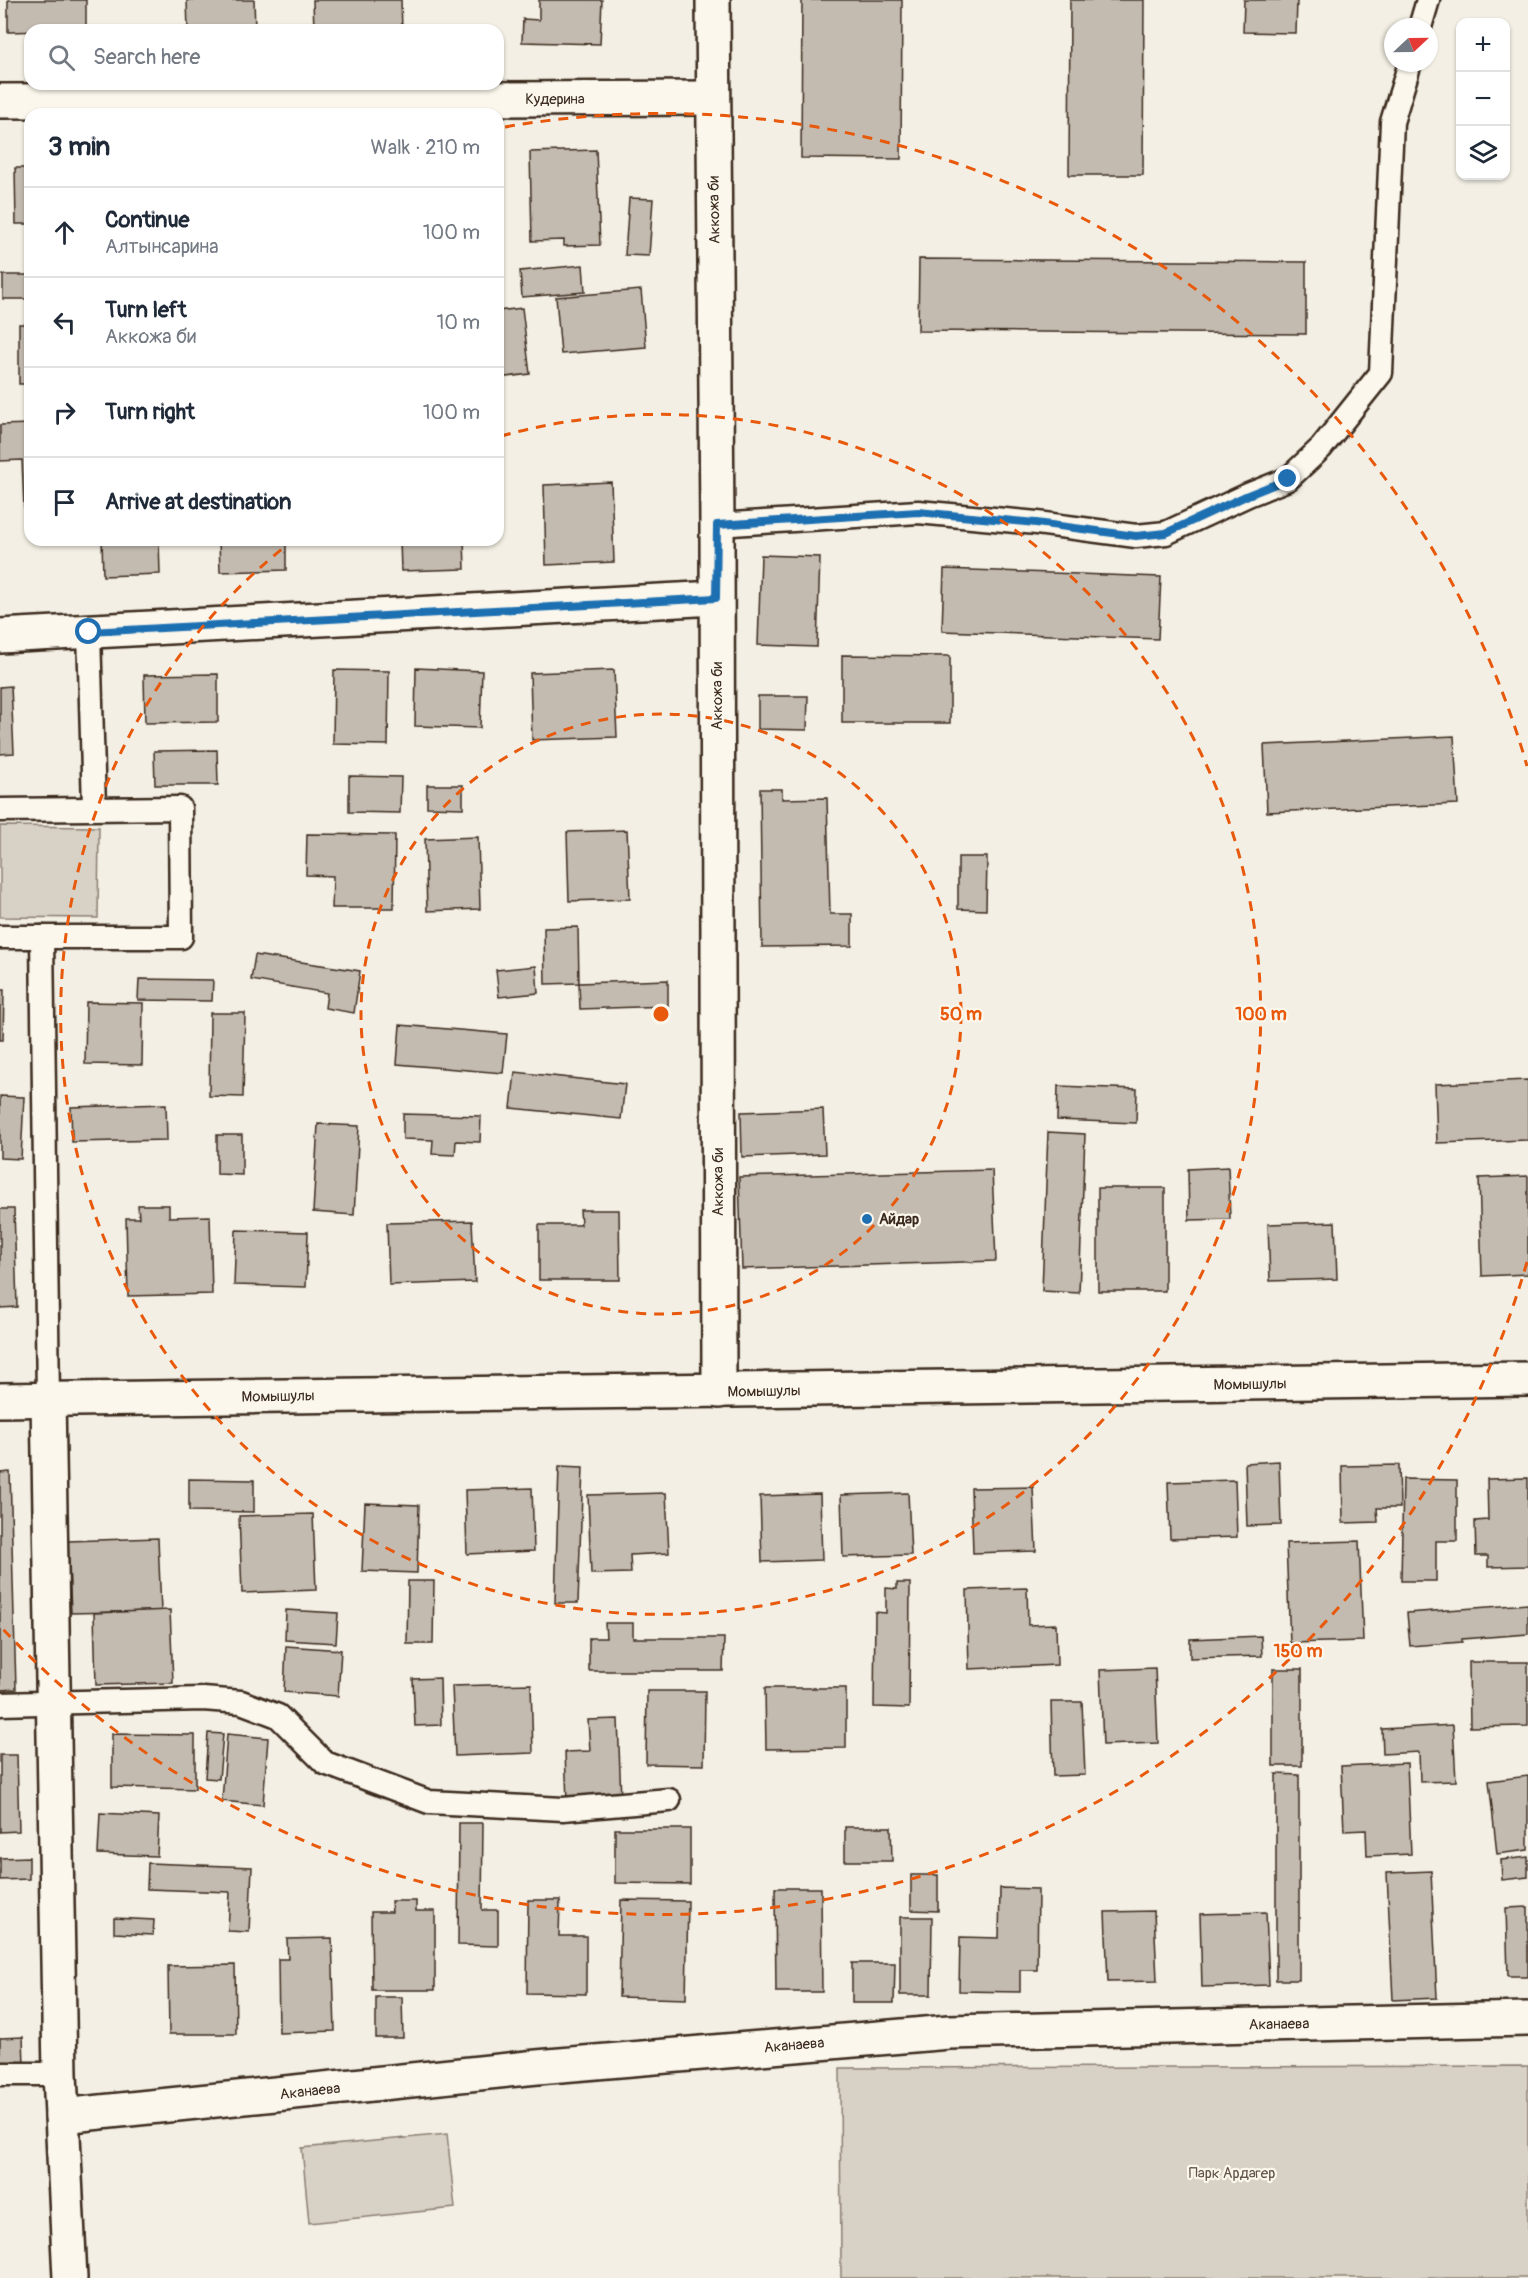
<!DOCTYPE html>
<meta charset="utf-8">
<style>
:root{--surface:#fff;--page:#f2f2f3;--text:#1f2937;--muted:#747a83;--line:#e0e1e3}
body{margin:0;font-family:Pangolin,sans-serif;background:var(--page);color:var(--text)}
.controls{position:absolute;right:18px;top:18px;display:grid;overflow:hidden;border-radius:12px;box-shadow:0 2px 4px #0004}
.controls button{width:54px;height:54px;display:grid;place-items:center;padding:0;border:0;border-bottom:2px solid var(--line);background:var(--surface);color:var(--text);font:30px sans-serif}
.compass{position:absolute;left:1384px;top:18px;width:54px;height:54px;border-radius:50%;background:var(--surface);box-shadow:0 2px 4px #0004;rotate:68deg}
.stop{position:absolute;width:18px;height:18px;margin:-14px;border:4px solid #1f6fb2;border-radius:50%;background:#fff}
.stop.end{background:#1f6fb2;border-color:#fff;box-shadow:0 2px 6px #0008}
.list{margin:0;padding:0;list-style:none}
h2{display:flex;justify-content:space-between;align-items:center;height:78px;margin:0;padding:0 24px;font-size:26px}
h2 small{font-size:20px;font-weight:400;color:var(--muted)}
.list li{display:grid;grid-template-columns:39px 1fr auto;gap:18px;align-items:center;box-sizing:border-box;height:90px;padding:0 24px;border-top:2px solid var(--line)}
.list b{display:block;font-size:22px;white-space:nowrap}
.list p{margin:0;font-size:20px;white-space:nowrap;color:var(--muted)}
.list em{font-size:20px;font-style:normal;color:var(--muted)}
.icon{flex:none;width:33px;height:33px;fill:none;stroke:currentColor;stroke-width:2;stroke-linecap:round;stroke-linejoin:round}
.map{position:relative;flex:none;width:1528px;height:2278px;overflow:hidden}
.search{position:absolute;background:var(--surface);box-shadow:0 2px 4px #0004;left:24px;top:24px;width:480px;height:66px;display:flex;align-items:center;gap:15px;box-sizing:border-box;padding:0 21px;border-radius:18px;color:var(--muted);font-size:22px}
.panel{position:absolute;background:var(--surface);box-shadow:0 2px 4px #0004;left:24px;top:108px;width:480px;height:438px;border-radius:18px}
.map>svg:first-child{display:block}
.green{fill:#d8d1c6;stroke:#8a7e72;stroke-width:1.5}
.building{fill:#c3bbb0;stroke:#3b2a1e;stroke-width:1.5}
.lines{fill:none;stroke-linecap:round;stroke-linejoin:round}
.service-casing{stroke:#3b2a1e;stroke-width:27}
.minor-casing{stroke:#3b2a1e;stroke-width:38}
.secondary-casing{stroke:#3b2a1e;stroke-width:38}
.service{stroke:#fbf7ec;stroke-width:22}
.minor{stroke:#fbf7ec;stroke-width:33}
.secondary{stroke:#fbf7ec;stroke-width:33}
.route{stroke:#1f6fb2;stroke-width:8}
.ring{fill:none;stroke:#e8590c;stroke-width:3;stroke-dasharray:10 8}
.poi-dot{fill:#1f6fb2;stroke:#fbf7ec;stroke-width:2}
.labels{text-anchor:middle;stroke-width:4.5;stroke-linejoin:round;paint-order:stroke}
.street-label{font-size:15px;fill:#3b2a1e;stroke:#fbf7ec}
.poi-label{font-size:15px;font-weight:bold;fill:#3b2a1e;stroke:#fbf7ec;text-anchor:start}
.park-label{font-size:15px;fill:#625448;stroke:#fbf7ec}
.centre{fill:#e8590c;stroke:#fbf7ec;stroke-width:3}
.ring-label{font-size:18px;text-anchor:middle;font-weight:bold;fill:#e8590c;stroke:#fbf7ec;stroke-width:4.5;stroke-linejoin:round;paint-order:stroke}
</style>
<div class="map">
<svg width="1528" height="2278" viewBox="0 0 1528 2278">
<rect width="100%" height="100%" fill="#f3efe4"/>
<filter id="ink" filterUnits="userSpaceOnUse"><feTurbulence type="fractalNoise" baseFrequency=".0167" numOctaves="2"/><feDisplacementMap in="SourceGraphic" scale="12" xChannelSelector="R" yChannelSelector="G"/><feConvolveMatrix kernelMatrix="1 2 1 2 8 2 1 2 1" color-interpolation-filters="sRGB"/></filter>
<g filter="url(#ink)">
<g class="green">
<path d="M0,826L99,827L98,918L0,917Z"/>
<path d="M1528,2066V2278H841L840,2068Z"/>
<path d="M447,2134L455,2208L309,2223L302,2148Z"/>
</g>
<g class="building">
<path d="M8,0H86V30L8,32Z"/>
<path d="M187,0H254L255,30H188Z"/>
<path d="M313,0H401L402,30H314Z"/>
<path d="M539,0H602L600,44L522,42L523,19L539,20Z"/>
<path d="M802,0H902L901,159L801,158Z"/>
<path d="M1070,0H1144L1143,175H1069Z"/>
<path d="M1244,0H1297L1296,33L1243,32Z"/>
<path d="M596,150L600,245L564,246V240L532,241L530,152Z"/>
<path d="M15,168H30V224H16Z"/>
<path d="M629,198L653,199L649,256L625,255Z"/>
<path d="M919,259L1306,262V334L918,331Z"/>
<path d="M583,265L585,292L522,297L520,271Z"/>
<rect x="3" y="275" width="27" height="24"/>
<path d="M641,290L646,347L561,354L556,297Z"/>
<path d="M522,308L530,374L498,378V311Z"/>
<rect x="19" y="324" width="11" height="60"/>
<path d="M30,424V507H24L22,460L0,461V425Z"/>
<path d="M611,482L614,562L546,565L544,485Z"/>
<path d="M102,540H159L160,574L103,576Z"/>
<path d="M219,540H286V570L220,572Z"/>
<path d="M400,540H464L465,569L401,571Z"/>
<path d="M761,555L820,557L817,647L758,645Z"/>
<path d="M944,569L1161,577L1158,639L942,631Z"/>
<path d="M842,655L950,656V723H842Z"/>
<path d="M416,668L482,671L480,728L415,726Z"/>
<path d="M334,670L389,671L388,745L333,744Z"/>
<path d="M614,670L617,737L532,740L530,673Z"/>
<path d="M218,674V722L145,723L144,675Z"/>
<path d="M11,686L14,753L0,754V687Z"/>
<path d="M758,696H808L807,730L758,729Z"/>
<path d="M1454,736L1458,804L1267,812L1264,745Z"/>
<path d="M217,750L218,785H155L154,751Z"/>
<path d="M349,776L401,777L400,813L349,812Z"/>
<path d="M427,785H463V808L427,807Z"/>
<path d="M760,789H782V799L827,798L830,914H852V946L762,947Z"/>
<path d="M627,830L630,899L569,901L567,832Z"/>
<path d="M307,834L395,835L394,908H332L333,876L306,875Z"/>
<path d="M478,837L480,909L427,911L425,839Z"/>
<path d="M958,857H987L986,910L958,909Z"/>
<path d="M578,927L579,983L545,984L544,928Z"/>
<path d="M255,955L360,971L354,1013L325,1008L327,993L251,980Z"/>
<path d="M536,966L538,993L499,997L496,970Z"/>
<path d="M139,979L213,980L212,1001L138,1000Z"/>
<path d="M668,980V1006L580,1009L579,983Z"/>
<path d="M0,990H4L3,1040H0Z"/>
<path d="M86,1002L143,1003L142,1065L85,1064Z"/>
<path d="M210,1013H245L243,1097L209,1096Z"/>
<path d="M400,1025L507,1034L503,1073L397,1064Z"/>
<path d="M515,1072L625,1084L621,1119L511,1108Z"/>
<path d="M1528,1080V1140L1437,1143L1435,1084Z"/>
<path d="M1058,1086L1137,1089L1136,1123L1057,1120Z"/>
<path d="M0,1096L24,1097L21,1159L0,1158Z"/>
<path d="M166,1104L167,1140L72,1142L71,1107Z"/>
<path d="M823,1109L825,1154L742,1157L741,1112Z"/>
<path d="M403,1114L481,1116L480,1142L456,1141L455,1155L432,1154L433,1140L403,1139Z"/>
<path d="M318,1124L359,1126L354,1215L313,1212Z"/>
<path d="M1048,1132L1085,1134L1079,1293L1042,1291Z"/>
<path d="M217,1135H242V1175L217,1174Z"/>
<path d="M1228,1167L1230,1219L1189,1220L1188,1169Z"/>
<path d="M992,1170L996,1261L742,1269L739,1177Z"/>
<path d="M1528,1176V1274L1482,1276L1479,1178Z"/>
<rect x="1098" y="1188" width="67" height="103"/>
<path d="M138,1205H169V1217L210,1216L212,1294L128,1296L126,1218H139Z"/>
<path d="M0,1209H14L17,1307L0,1308Z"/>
<path d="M580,1210H619L620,1280H539V1225H581Z"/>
<path d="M472,1221L475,1282L389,1285L387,1223Z"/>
<path d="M1335,1222L1337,1279L1270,1281L1268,1224Z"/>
<path d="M236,1230L308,1232L306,1287L234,1285Z"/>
<path d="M1279,1461L1281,1525L1247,1526L1245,1463Z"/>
<path d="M1399,1465L1400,1508H1377L1378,1522L1343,1523L1342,1466Z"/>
<path d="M559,1466L583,1467L578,1603H555Z"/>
<path d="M10,1472L16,1689L0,1690V1473Z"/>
<path d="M1528,1478V1566L1488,1567V1556H1476L1475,1521L1488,1520L1487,1479Z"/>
<path d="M189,1479L254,1480V1512L189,1511Z"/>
<path d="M1403,1479L1457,1480V1541H1436V1581H1401Z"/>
<path d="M1235,1480L1237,1537L1170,1539L1168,1482Z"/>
<path d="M1033,1487L1036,1551L973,1553L971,1488Z"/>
<path d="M532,1488L534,1551L467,1554L465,1490Z"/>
<path d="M666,1493L669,1553L630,1555L631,1573L591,1574L588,1495Z"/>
<path d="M908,1493L911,1555L843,1557L841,1495Z"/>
<path d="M820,1494L822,1560L762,1562L760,1496Z"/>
<path d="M365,1503L419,1505L417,1573L362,1571Z"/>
<path d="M313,1514L316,1590L242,1593L239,1516Z"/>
<path d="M158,1538L161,1611L71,1613L68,1541Z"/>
<path d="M1359,1541L1363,1641L1290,1643L1286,1543Z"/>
<path d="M408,1581H434L433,1644H407Z"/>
<path d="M897,1583H910L909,1708L874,1707L875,1612L886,1613V1588L897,1589Z"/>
<path d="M1027,1588L1028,1625L1056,1624L1057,1665L969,1669L967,1590Z"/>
<path d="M1528,1604V1634L1462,1639V1642L1410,1646L1407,1613Z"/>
<path d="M170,1610L173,1683L96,1685L94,1613Z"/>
<path d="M286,1610L338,1613L336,1643L285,1640Z"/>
<path d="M605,1623H633V1638H724L723,1671H589V1638H606Z"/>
<path d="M1261,1636L1262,1656L1190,1658V1639Z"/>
<path d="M286,1646L341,1650L338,1696L284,1692Z"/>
<path d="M1469,1662H1528V1726L1470,1727Z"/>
<path d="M1155,1668L1158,1743L1103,1745L1100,1670Z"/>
<rect x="1273" y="1669" width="29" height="97"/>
<path d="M440,1678L441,1725L415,1726L413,1679Z"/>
<path d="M531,1684L533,1753L455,1756L452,1686Z"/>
<path d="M765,1688H846V1748L766,1749Z"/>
<path d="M647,1691H705L704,1765L646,1764Z"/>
<path d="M1051,1702H1082L1085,1775L1053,1776Z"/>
<path d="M618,1719L621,1800L567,1801L565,1752L590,1751L588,1720Z"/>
<path d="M1453,1725L1456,1781L1420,1782L1419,1752L1383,1754L1382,1729Z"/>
<path d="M208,1733L223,1734L219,1779L205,1778Z"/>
<path d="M112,1734L195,1735V1789L112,1787Z"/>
<path d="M227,1734L268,1738L263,1805L222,1801Z"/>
<path d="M0,1755H17L19,1831L0,1832Z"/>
<path d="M1407,1763L1411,1854L1367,1856L1366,1830L1344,1831L1341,1766Z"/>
<path d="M1276,1774L1299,1775V1980H1276Z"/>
<path d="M1528,1776V1850L1497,1854L1489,1781Z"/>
<path d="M100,1813L159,1816L157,1856L98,1854Z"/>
<path d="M459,1823H483L482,1910H498V1946L458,1945Z"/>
<path d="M845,1827H891L892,1861H845Z"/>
<path d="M615,1829H690V1884L615,1883Z"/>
<path d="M29,1857V1879L0,1880V1858Z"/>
<path d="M1528,1857V1877L1502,1880L1501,1860Z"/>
<path d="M148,1863L252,1867L249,1932L228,1931L230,1892L147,1889Z"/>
<path d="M1431,1871L1437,1998L1393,2000L1387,1873Z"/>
<path d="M911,1875H938V1911L911,1910Z"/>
<path d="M775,1888H821L822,1992H776Z"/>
<path d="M1000,1888L1038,1889L1037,1970H1020V1992L959,1991L960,1937L999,1938Z"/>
<path d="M528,1900H560L559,1936H586V1994L527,1993Z"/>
<path d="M621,1900L688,1901L686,1999L619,1997Z"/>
<path d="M391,1901H416V1911H435V1990H372L371,1912H392Z"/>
<path d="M1528,1907V1976H1508L1506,1908Z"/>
<path d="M1154,1911L1157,1981L1108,1982L1105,1912Z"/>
<path d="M1266,1912L1269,1985L1202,1987L1200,1914Z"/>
<path d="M900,1917H932L931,1995H900Z"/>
<path d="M114,1918L154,1920L153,1935L114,1933Z"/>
<path d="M332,1938L335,2031L279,2033L278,1959H288L287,1939Z"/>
<path d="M852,1963H895L894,2003H852Z"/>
<path d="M235,1965L236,2034H169L168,1966Z"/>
<path d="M376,1997H402L403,2038H376Z"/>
<path d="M23,2037L24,2065H0V2038Z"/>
</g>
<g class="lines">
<defs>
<g id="service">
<path d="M1420,27L1428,0"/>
<path d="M717,525L918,512L1037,523L1136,536L1166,533L1248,495L1288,479L1321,448L1381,373L1392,122L1410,63"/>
<path d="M89,632L94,808"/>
<path d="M0,810L180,808L181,937H0"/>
<path d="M42,937L48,1399"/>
<path d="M0,1704L203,1699L241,1702L278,1716L325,1763L429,1802L563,1809L669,1800"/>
<path d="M0,2074H60"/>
</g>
<g id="minor">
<path d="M713,0L717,525L719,1391"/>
<path d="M0,101L713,98"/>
<path d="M0,636L716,598"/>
<path d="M48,1399L60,2074L70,2278"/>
<path d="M62,2116L537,2067L949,2032L1528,2019"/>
</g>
<path id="secondary" d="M0,1400L1528,1379"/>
</defs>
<use href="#service" class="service-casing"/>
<use href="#minor" class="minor-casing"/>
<use href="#secondary" class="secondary-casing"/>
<use href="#service" class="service"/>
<use href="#minor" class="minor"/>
<use href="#secondary" class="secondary"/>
</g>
</g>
<g class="lines" filter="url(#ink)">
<path class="route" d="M89,632L716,598L717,525L918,512L1036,523L1136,536L1166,533L1248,495L1288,479"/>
</g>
<g class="ring">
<circle cx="661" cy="1014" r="300"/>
<path d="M501 436A600 600 0 1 1 292 541"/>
<path d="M1527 1262A901 901 0 0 1 2 1628M505 127A901 901 0 0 1 1527 766"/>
</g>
<circle class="poi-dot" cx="867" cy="1219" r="6"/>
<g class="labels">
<g class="street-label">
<text x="555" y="104">Кудерина</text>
<text transform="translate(714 210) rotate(-91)" y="5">Аккожа би</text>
<text transform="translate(717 696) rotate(-90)" y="5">Аккожа би</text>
<text transform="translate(718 1182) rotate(-90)" y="5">Аккожа би</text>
<text transform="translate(1250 1384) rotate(-1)" y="5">Момышулы</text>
<text transform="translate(764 1391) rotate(-1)" y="5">Момышулы</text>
<text transform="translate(278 1396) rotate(-1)" y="5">Момышулы</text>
<text transform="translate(1279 2024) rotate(-1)" y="5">Аканаева</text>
<text transform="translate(794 2045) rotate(-5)" y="5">Аканаева</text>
<text transform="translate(310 2091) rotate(-6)" y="5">Аканаева</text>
</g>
<g class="poi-label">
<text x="879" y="1224">Айдар</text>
</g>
<g class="park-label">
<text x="1232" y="2178">Парк Ардагер</text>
</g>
</g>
<circle cx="661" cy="1014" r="9" class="centre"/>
<g class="ring-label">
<text x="961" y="1020">50 m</text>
<text x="1261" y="1020">100 m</text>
<text x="1298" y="1657">150 m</text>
</g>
</svg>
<div class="controls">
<button>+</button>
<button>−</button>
<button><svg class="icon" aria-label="layers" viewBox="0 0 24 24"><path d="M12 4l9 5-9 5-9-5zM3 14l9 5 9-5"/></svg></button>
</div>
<svg class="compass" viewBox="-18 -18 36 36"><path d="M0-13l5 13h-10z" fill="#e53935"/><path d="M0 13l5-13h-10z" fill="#747a83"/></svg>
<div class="stop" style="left:89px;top:632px"></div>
<div class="stop end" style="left:1288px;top:479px"></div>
<div class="search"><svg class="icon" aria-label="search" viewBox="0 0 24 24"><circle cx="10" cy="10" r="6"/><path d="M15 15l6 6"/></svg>Search here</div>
<section class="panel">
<h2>3 min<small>Walk · 210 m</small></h2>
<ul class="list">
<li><svg class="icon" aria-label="ahead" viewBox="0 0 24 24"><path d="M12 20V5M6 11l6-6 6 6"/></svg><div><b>Continue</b><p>Алтынсарина</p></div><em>100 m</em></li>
<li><svg class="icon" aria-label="left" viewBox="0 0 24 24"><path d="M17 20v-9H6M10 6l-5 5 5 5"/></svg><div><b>Turn left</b><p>Аккожа би</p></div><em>10 m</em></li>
<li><svg class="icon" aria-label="right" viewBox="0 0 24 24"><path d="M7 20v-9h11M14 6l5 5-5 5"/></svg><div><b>Turn right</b></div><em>100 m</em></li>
<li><svg class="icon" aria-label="arrive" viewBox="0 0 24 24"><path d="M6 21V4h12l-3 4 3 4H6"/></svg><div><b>Arrive at destination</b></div></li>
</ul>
</section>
</div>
